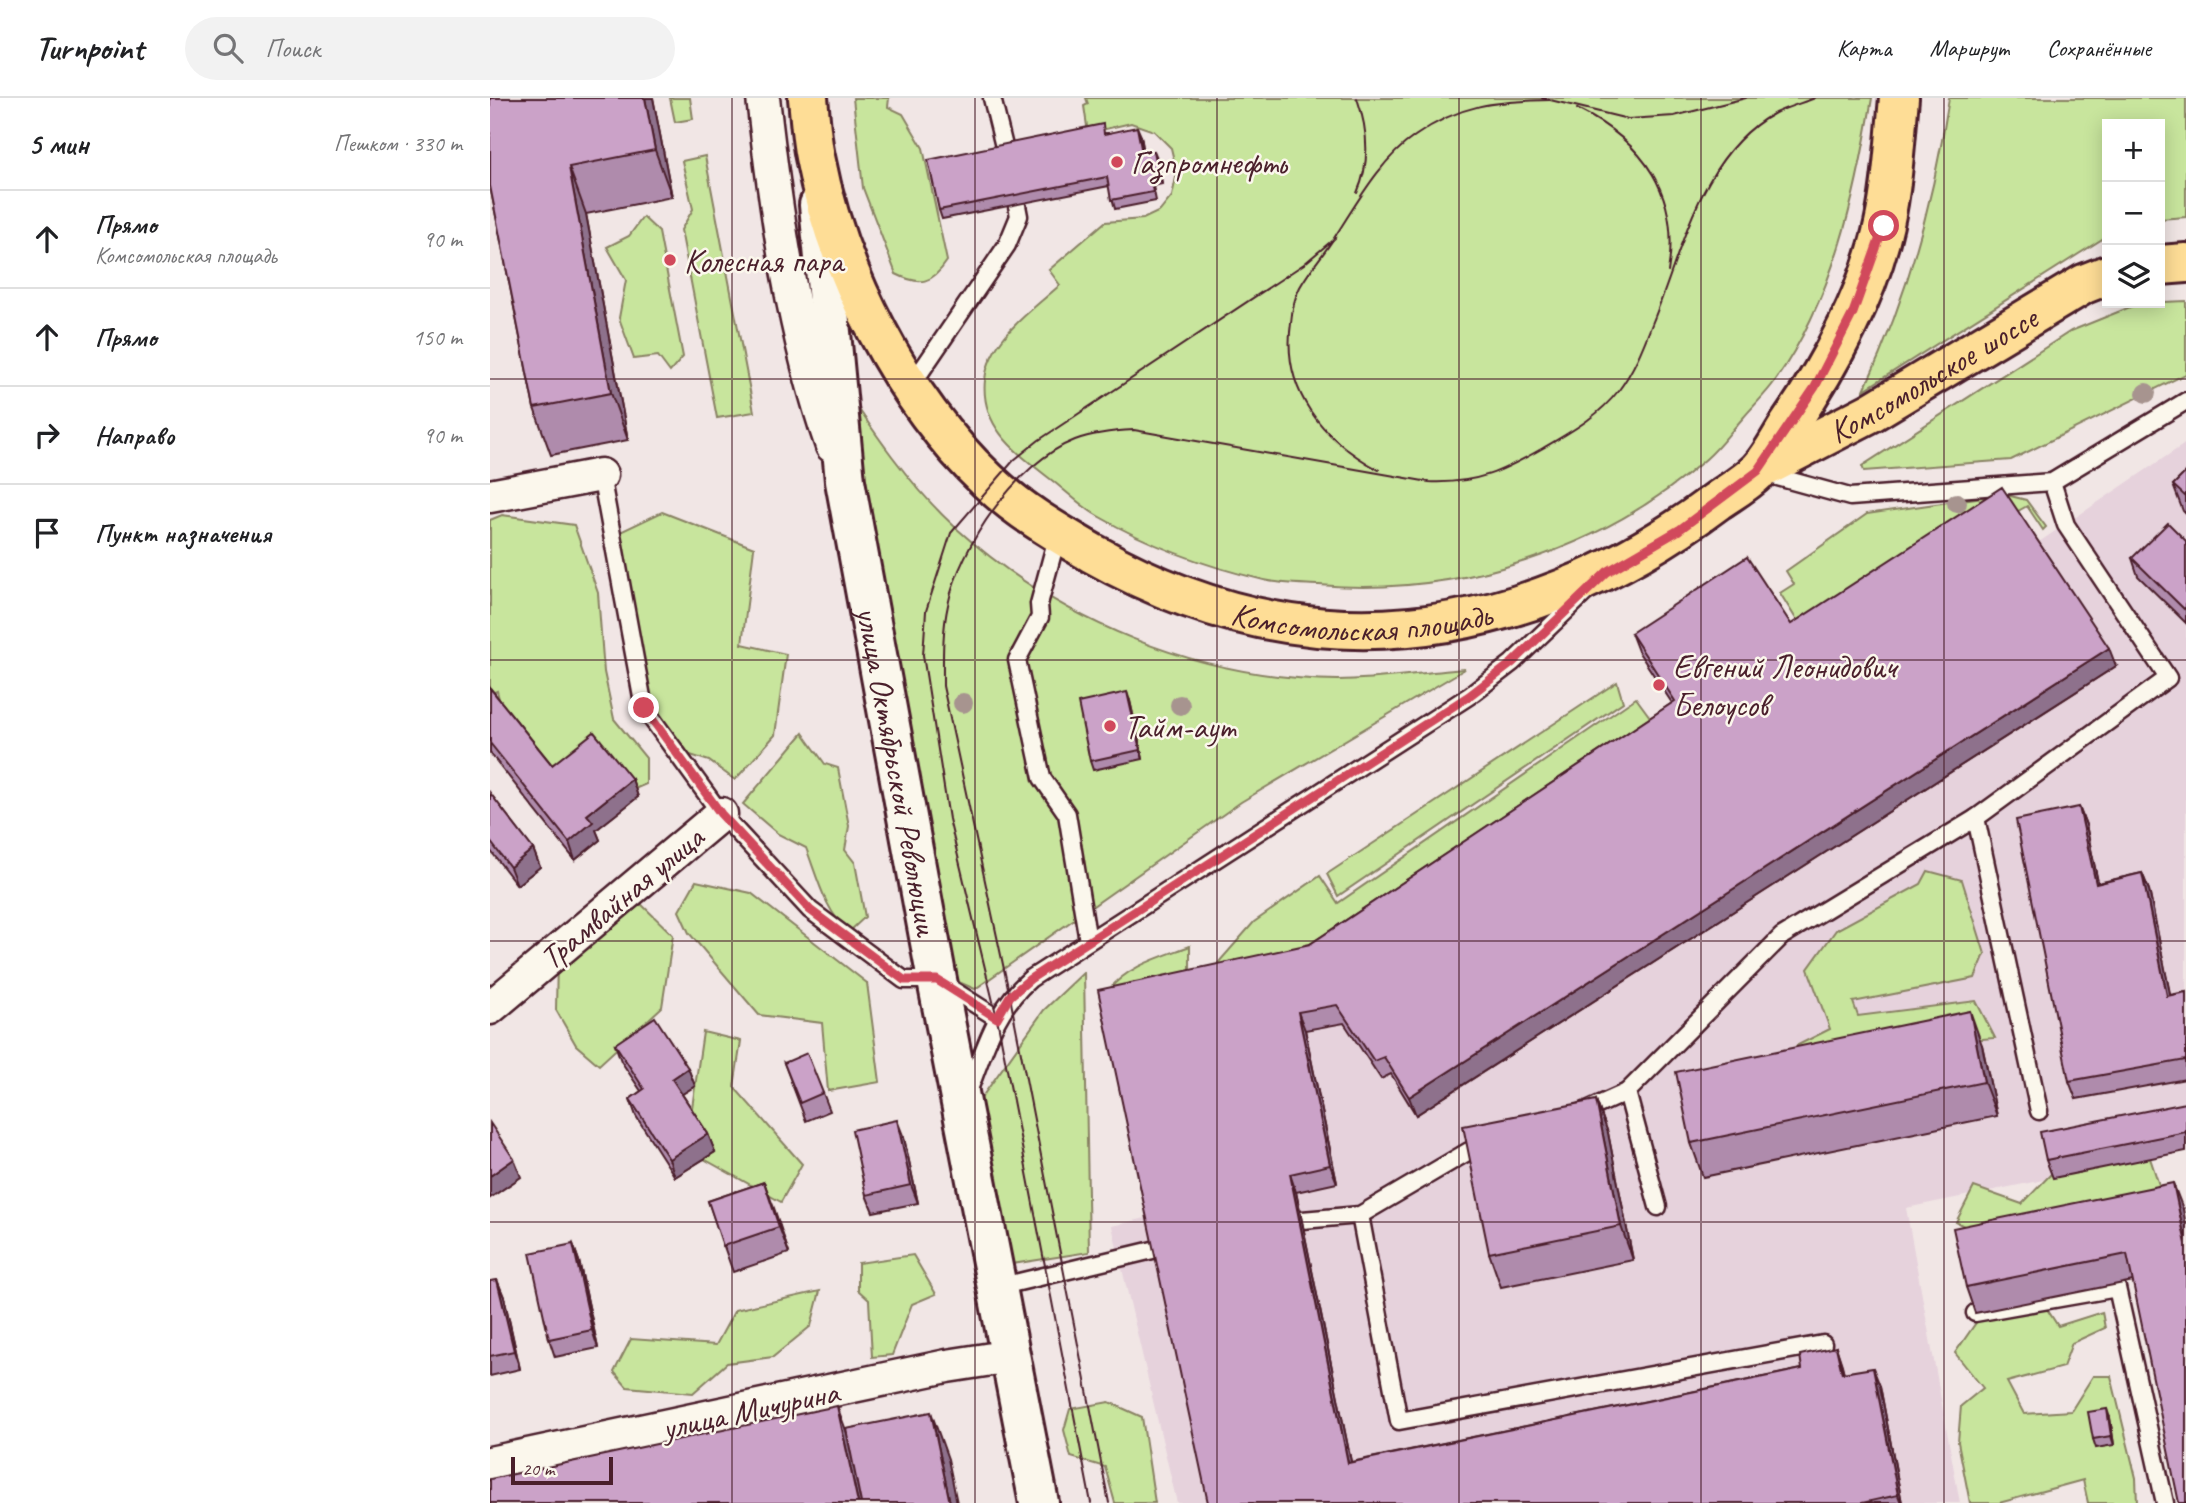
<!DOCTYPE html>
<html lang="ru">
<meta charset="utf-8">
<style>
:root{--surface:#fff;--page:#f2f2f2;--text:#202124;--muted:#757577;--line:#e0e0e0}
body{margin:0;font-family:Caveat,sans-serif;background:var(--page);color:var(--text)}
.controls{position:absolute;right:21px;top:21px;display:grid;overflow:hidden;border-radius:0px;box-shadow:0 4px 18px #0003}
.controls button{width:63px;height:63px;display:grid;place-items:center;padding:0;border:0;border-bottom:2px solid var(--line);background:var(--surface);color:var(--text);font:35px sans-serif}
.scale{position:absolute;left:21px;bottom:18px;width:102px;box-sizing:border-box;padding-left:7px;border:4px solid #4a1f2b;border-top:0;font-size:19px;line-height:24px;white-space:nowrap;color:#4a1f2b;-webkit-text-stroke:5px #fbf7ec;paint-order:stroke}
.stop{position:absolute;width:21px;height:21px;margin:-16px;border:5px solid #d1495b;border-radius:50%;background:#fff}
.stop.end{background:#d1495b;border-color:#fff;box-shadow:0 2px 7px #0008}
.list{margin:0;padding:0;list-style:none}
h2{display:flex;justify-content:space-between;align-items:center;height:91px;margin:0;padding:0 28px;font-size:30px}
h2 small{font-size:23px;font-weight:400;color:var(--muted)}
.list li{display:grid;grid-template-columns:46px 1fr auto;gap:21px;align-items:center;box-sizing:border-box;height:98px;padding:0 28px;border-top:2px solid var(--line)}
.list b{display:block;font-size:26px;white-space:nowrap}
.list p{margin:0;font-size:23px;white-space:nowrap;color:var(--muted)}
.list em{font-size:23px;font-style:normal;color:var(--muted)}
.icon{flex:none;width:38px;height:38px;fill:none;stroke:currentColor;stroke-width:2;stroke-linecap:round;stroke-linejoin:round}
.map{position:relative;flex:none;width:1696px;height:1405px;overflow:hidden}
header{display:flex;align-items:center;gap:42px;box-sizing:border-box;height:98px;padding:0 35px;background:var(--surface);border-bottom:2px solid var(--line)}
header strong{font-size:33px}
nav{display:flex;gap:38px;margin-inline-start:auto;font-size:24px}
.search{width:490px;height:63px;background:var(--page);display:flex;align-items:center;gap:18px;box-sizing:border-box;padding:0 24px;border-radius:38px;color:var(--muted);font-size:26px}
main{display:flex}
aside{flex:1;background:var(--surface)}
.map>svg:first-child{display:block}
.built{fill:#e6d2dc}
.green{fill:#c8e59d;stroke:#898264;stroke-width:2}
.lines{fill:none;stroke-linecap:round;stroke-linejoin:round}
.service-casing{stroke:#4a1f2b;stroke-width:21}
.minor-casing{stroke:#4a1f2b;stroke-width:37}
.tertiary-casing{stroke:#4a1f2b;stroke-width:44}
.primary-casing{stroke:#4a1f2b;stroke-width:44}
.service{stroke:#fbf7ec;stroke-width:16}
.minor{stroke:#fbf7ec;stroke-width:32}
.tertiary{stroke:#fbf7ec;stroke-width:38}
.primary{stroke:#fedd96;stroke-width:38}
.tram{stroke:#4a1f2b;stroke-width:2}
.tree{fill:#a7948f}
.wall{fill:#af8bac;stroke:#4a1f2b;stroke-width:2}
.shaded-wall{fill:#8e718c;stroke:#4a1f2b;stroke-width:2}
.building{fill:#cba2c8;stroke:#4a1f2b;stroke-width:2}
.route{stroke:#d1495b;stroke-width:9}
.grid{fill:none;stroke:#4a1f2b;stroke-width:2;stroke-opacity:0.55}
.poi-dot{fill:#d1495b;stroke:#fbf7ec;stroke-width:2.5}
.labels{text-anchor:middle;stroke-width:5;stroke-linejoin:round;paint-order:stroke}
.poi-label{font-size:33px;fill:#4a1f2b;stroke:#fbf7ec;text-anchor:start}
.street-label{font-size:33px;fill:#4a1f2b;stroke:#fbf7ec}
</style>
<header>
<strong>Turnpoint</strong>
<div class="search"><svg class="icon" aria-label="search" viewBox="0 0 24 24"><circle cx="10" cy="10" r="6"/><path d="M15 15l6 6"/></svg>Поиск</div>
<nav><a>Карта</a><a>Маршрут</a><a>Сохранённые</a></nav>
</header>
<main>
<aside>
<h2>5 мин<small>Пешком · 330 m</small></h2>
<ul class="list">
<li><svg class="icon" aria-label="ahead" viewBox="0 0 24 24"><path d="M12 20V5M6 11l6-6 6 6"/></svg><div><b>Прямо</b><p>Комсомольская площадь</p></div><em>90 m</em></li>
<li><svg class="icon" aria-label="ahead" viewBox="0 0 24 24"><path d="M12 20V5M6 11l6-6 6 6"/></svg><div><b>Прямо</b></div><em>150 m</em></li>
<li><svg class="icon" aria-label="right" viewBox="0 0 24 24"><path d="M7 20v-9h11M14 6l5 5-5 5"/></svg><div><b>Направо</b></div><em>90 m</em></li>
<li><svg class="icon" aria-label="arrive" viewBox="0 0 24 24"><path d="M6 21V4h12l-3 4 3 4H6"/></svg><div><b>Пункт назначения</b></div></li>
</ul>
</aside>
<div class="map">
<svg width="1696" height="1405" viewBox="0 0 1696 1405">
<rect width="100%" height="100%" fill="#f1e6e5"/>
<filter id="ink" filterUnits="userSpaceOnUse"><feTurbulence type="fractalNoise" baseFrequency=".0143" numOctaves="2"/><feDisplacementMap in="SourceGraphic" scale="14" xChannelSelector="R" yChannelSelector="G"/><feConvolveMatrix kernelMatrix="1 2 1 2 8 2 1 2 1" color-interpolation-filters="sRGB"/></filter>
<g filter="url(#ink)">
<path class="built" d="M1696,345V1053L1416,1110L1470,1405H687L622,1128L660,1119L826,864L1191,620L1148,553L1263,477L1308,543L1546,446Z"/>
<g class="green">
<path d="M180,0H200L203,21L185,24Z"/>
<path d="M363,0H399L398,9L413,16L433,50L457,163C442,186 430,188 406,176L373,90Z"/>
<path d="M596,0H1382C1366,98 1343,201 1285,283C1276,296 1263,308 1253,320C1241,333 1230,349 1216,361C1111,453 968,499 829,487C811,486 791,486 774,482C718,469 658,447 608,418C590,408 575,392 559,380C526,354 490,329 495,282C499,241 542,212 570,187L559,172L615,124L653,121L670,113L682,98L687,75L681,50L664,33L641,25L598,35L594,8L598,6Z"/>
<path d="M1459,0H1696V119L1670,121V26H1617V138L1374,292C1418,198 1444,102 1459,0Z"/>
<path d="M215,58L264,314L227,320L191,132L203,111L192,63Z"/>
<path d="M153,119L169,134L193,259L180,274L168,258L144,261L129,220L136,182L117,149L139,138Z"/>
<path d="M1696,203V276L1521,362L1374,373L1372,368L1581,233L1650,205Z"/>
<path d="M348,280C383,333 419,387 466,430C570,524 708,581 848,582C890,582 934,574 975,571L751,704L485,891L464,882Z"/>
<path d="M1513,396L1536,402L1556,429L1553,432L1537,408L1314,534L1290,495L1304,486L1296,473L1377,416Z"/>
<path d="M172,414L264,450L252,546L296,556L285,637L245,682L219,663L194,655L153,592L128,435Z"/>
<path d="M12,417L84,427L108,495L114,574L124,621L156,660V686L133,696L96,653L50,671L20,645L7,593L0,596V422Z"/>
<path d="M1127,584L1133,604L848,798L837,776Z"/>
<path d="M1146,600L1165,626L820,859L732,885L728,865L764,824L830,778L848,805Z"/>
<path d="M313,635L335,666L348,670L359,728L355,752L365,765L375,819L359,834C335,814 327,778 316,750L288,736L253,706Z"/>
<path d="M1438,773L1472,782L1495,856L1485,880L1363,904L1368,918L1486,903L1505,940L1456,944L1298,970L1306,948L1340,931L1318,871L1346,832L1431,786Z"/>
<path d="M206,783L261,795L377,885L390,984L338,993L332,925L269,917L199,835L189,813Z"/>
<path d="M148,803L183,837L172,909L109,967L86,947L66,912L67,861L111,837Z"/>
<path d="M700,848V885L618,893C637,868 671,859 700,848Z"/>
<path d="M594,874L599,1154L522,1166L487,1006L554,912Z"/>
<path d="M213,934L251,943L244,989L312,1066L291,1104L196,1051Z"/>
<path d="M1659,1057L1669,1087L1649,1103L1494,1138L1466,1124L1484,1089L1532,1106L1564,1073Z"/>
<path d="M423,1157L446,1196L422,1206L402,1257L382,1259L379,1202L368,1192V1165Z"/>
<path d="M330,1193L321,1228L283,1259L237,1265L203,1295L137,1289L124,1274L141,1241L226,1247L245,1212Z"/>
<path d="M1553,1205L1568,1228L1612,1214L1615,1230L1582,1245L1573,1269L1517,1284L1534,1316L1581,1313L1603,1278H1621L1646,1380L1647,1405H1598L1593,1382L1509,1405H1480L1468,1344L1471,1308L1493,1290L1465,1255L1490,1219Z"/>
<path d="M619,1304L652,1319L665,1405H625L615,1369L581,1359L574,1332L580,1311Z"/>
</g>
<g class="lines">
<defs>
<g id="service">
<path d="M502,0L518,65"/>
<path d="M421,288L517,147L529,118L523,87"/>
<path d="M1273,375L1360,399L1562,384L1696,303"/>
<path d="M111,377L154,610L231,716L320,812L414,882H447L507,920"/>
<path d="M568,436L549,506L550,519L527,562L552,680L577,716L598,843"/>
<path d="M478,994C495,951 504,912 540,881L979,598L1022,565L1096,494"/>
<path d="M1137,994L1168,1109"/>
<path d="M1549,1013L1486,720L1678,580L1576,427L1562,384"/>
<path d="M1088,1016L1137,994L1292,838L1486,720"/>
<path d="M870,1117L909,1323L1333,1246"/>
<path d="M812,1122L870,1117L979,1053L997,1048"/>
<path d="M508,1189L667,1151"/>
<path d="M1485,1215L1627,1190L1675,1405"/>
</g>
<g id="minor">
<path d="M273,0C286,117 303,236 342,348"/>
<path d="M0,398L111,377"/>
<path d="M0,910L231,716"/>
<path d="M0,1365L457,1268L521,1258"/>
</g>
<g id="tertiary">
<path id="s1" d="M329,107L355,383L447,882L549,1405"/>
</g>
<g id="primary">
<path id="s2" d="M318,0C320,19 321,40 325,59C347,174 412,302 498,383C528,412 566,434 602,455C754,541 910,556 1073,491C1129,469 1179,439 1227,403C1240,394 1256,385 1268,373C1281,360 1290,340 1301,324C1340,267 1379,195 1394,126C1403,85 1405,42 1409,0"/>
<path d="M1670,167L1696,165"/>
<path id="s3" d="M1273,370L1380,315L1594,186L1617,177"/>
</g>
</defs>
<use href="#service" class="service-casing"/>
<use href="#minor" class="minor-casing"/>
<use href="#tertiary" class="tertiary-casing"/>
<use href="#primary" class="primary-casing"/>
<use href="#service" class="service"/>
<use href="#minor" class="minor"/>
<use href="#tertiary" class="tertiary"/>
<use href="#primary" class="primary"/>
<g class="tram">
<path d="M1052,0L1138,21L1184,18L1256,0"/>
<path d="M1087,11C1154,44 1191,97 1178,174"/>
<path d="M867,95C881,64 878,32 867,0"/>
<path d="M889,372C833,342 791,293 801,225C802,213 804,200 810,189C820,171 835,155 846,137C868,103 891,61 925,38C970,6 1006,3 1060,2"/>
<path d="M601,1405L507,920L459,721L433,557L436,513L461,435L524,362L549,342L814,166L845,140"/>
<path d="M619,1405L520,899L453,588C453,561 452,534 458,507C470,448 527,364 585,342C604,335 624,333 644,332L939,384C987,386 1013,373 1053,350C1082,333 1108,319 1129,292C1144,272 1153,249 1162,226C1192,154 1210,55 1285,15C1297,9 1312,5 1325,0"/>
</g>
</g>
<g class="tree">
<circle cx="1656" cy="295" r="10"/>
<circle cx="1467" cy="405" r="10"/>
<circle cx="473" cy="605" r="10"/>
<circle cx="690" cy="607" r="10"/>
</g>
<g class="wall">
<path d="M163,0L182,99L96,116L138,342L61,357L44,310L0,88Z"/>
<path d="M616,35L651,38L654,55L668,62L672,86L663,88L666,103L625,111L619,88L452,121L449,112Z"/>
<path d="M1696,374V416L1693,413L1683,387Z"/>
<path d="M1696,443V525L1648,478L1642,460Z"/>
<path d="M1301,526L1626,568L926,1017L901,976L891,981L854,925L815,932L847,1085L806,1094L861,1364L1312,1271L1346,1249L1354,1275L1390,1288L1412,1405H718L820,846L1182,605L1148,553L1141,535Z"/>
<path d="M0,590L62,667L142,681L148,699L106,732L110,742L85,762L0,655Z"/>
<path d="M640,603L653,661L603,672L600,663Z"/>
<path d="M0,695L43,751L50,769L27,787L0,752Z"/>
<path d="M1589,709L1596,727L1608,785L1652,775L1659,792L1680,897L1696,894V981L1586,1001L1579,983Z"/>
<path d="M125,946L198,970L205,988L192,996L218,1036L225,1054L185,1079L146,1018L140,1001L151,993L131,963Z"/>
<path d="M1492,947L1507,1018L1213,1079L1201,1045Z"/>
<path d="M294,965L333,995L340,1013L316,1023Z"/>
<path d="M1106,1002L1118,1035L1143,1162L1011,1189L999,1155Z"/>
<path d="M1696,1005V1053L1563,1080L1556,1062Z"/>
<path d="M414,1040L428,1105L383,1114L376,1097Z"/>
<path d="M274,1084L299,1155L243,1174L218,1103Z"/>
<path d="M1693,1111L1643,1183L1485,1215L1476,1189Z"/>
<path d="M83,1146L89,1163L108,1250L65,1259L59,1241Z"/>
<path d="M7,1182L14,1199L30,1271L0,1278V1183Z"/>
<path d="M1620,1320L1624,1347L1606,1350L1603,1341Z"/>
</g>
<g class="shaded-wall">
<path d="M155,0H163L182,99L165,52Z"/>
<path d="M647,29L651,38L655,64L652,55Z"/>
<path d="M664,53L668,62L672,86L669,77Z"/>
<path d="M79,69L96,116L138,342L121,295Z"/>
<path d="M1619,550L1626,568L926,1017L919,999Z"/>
<path d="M637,594L640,603L653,661L650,652Z"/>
<path d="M142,681L148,699L106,732L110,742L85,762L79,744L97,717Z"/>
<path d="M1589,709L1596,727L1612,803L1606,786Z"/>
<path d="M43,751L50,769L27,787L20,769Z"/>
<path d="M1652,775L1659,792L1684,915L1677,898Z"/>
<path d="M1480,913L1492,947L1507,1018L1494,984Z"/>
<path d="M808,914L815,932L847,1085L840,1067Z"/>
<path d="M198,970L205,988L189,998L182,981Z"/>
<path d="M1106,1002L1118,1035L1143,1162L1131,1128Z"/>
<path d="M407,1022L414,1040L428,1105L421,1087Z"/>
<path d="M218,1036L225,1054L185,1079L179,1061Z"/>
<path d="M24,1061L31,1079L0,1100V1078Z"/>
<path d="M800,1076L806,1094L865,1383L858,1365Z"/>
<path d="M274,1084L284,1110L299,1155L289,1129Z"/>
<path d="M1683,1085L1693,1111L1696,1127V1146Z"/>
<path d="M83,1146L89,1163L108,1250L102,1232Z"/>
<path d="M7,1182L14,1199L30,1271L24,1253Z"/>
<path d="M1346,1249L1352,1267L1358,1293L1352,1275Z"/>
<path d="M1383,1270L1390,1288L1412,1405H1411L1408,1397Z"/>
<path d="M347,1308L373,1378L379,1405H368Z"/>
<path d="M1617,1311L1620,1320L1624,1347L1621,1338Z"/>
<path d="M441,1314L458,1361L467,1405H460Z"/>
</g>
<g class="building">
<path d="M0,0H155L165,52L79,69L121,295L44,310L0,88Z"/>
<path d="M613,26L614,36L647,29L652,55L664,53L669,77L660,79L663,94L621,102L617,79L449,112L438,62Z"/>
<path d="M1696,374V399L1683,387Z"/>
<path d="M1512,389L1619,550L919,999L894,959L884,963L847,907L808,914L840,1067L800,1076L858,1365L1312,1271L1310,1257L1346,1249L1352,1275L1383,1270L1408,1397L1372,1405H718L608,892L820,846L1185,603L1141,535L1257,459L1301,526Z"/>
<path d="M1678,425L1696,443V509L1694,511L1642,460Z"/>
<path d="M0,590L62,667L104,634L142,681L97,717L103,724L79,744L0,645Z"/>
<path d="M637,594L650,652L600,663L588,605Z"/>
<path d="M0,695L43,751L20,769L0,743Z"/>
<path d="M1589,709L1606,786L1652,775L1677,898L1696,894V962L1579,983L1526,722Z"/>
<path d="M1480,913L1494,984L1201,1045L1186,974Z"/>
<path d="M165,919L198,970L182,981L218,1036L179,1061L140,1001L154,991L125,946Z"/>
<path d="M317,955L333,995L310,1005L294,965Z"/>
<path d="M1106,1002L1131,1128L999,1155L973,1028Z"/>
<path d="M1696,1005V1034L1556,1062L1550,1034Z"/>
<path d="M407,1022L421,1087L376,1097L362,1032Z"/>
<path d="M0,1025L24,1061L0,1078Z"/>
<path d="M274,1084L289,1129L233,1148L218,1103Z"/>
<path d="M1683,1085L1696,1146V1405H1689L1637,1156L1476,1189L1463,1130Z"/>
<path d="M83,1146L102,1232L59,1241L40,1155Z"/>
<path d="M7,1182L24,1253L0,1258V1183Z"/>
<path d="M347,1308L368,1405H0V1381Z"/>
<path d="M1617,1311L1621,1338L1603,1341L1598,1314Z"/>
<path d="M441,1314L460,1405H371L356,1331Z"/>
</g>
</g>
<g class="lines" filter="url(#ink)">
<path class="route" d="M154,610L231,716L320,812L414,882H447L507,920L520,898L540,881L979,598L1022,565L1117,474L1189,432L1268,373L1325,289L1363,215L1394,128"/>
</g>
<path class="grid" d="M242,0V1405M485,0V1405M727,0V1405M969,0V1405M1211,0V1405M1454,0V1405M0,281H1696M0,562H1696M0,843H1696M0,1124H1696"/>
<g class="poi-dot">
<circle cx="627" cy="64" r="7"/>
<circle cx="180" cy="162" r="7"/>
<circle cx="1169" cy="587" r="7"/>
<circle cx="620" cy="628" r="7"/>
</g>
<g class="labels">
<g class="poi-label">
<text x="641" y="76">Газпромнефть</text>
<text x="194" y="174">Колесная пара</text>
<text x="1183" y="580">Евгений Леонидович<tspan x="1183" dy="38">Белоусов</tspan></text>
<text x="634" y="640">Тайм-аут</text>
</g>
<g class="street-label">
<text dy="12" stroke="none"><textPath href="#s3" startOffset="194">Комсомольское шоссе</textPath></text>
<text dy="12" stroke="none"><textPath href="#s2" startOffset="842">Комсомольская площадь</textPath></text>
<text dy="12" stroke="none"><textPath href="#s1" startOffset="572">улица Октябрьской Революции</textPath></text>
<text transform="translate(131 799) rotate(-40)" y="12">Трамвайная улица</text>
<text transform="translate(260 1311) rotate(-12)" y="12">улица Мичурина</text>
</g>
</g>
</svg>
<div class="controls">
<button>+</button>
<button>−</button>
<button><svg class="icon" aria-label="layers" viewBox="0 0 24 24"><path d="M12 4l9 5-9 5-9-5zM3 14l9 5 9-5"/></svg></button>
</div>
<div class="scale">20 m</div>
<div class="stop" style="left:1394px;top:128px"></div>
<div class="stop end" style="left:154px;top:610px"></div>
</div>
</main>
